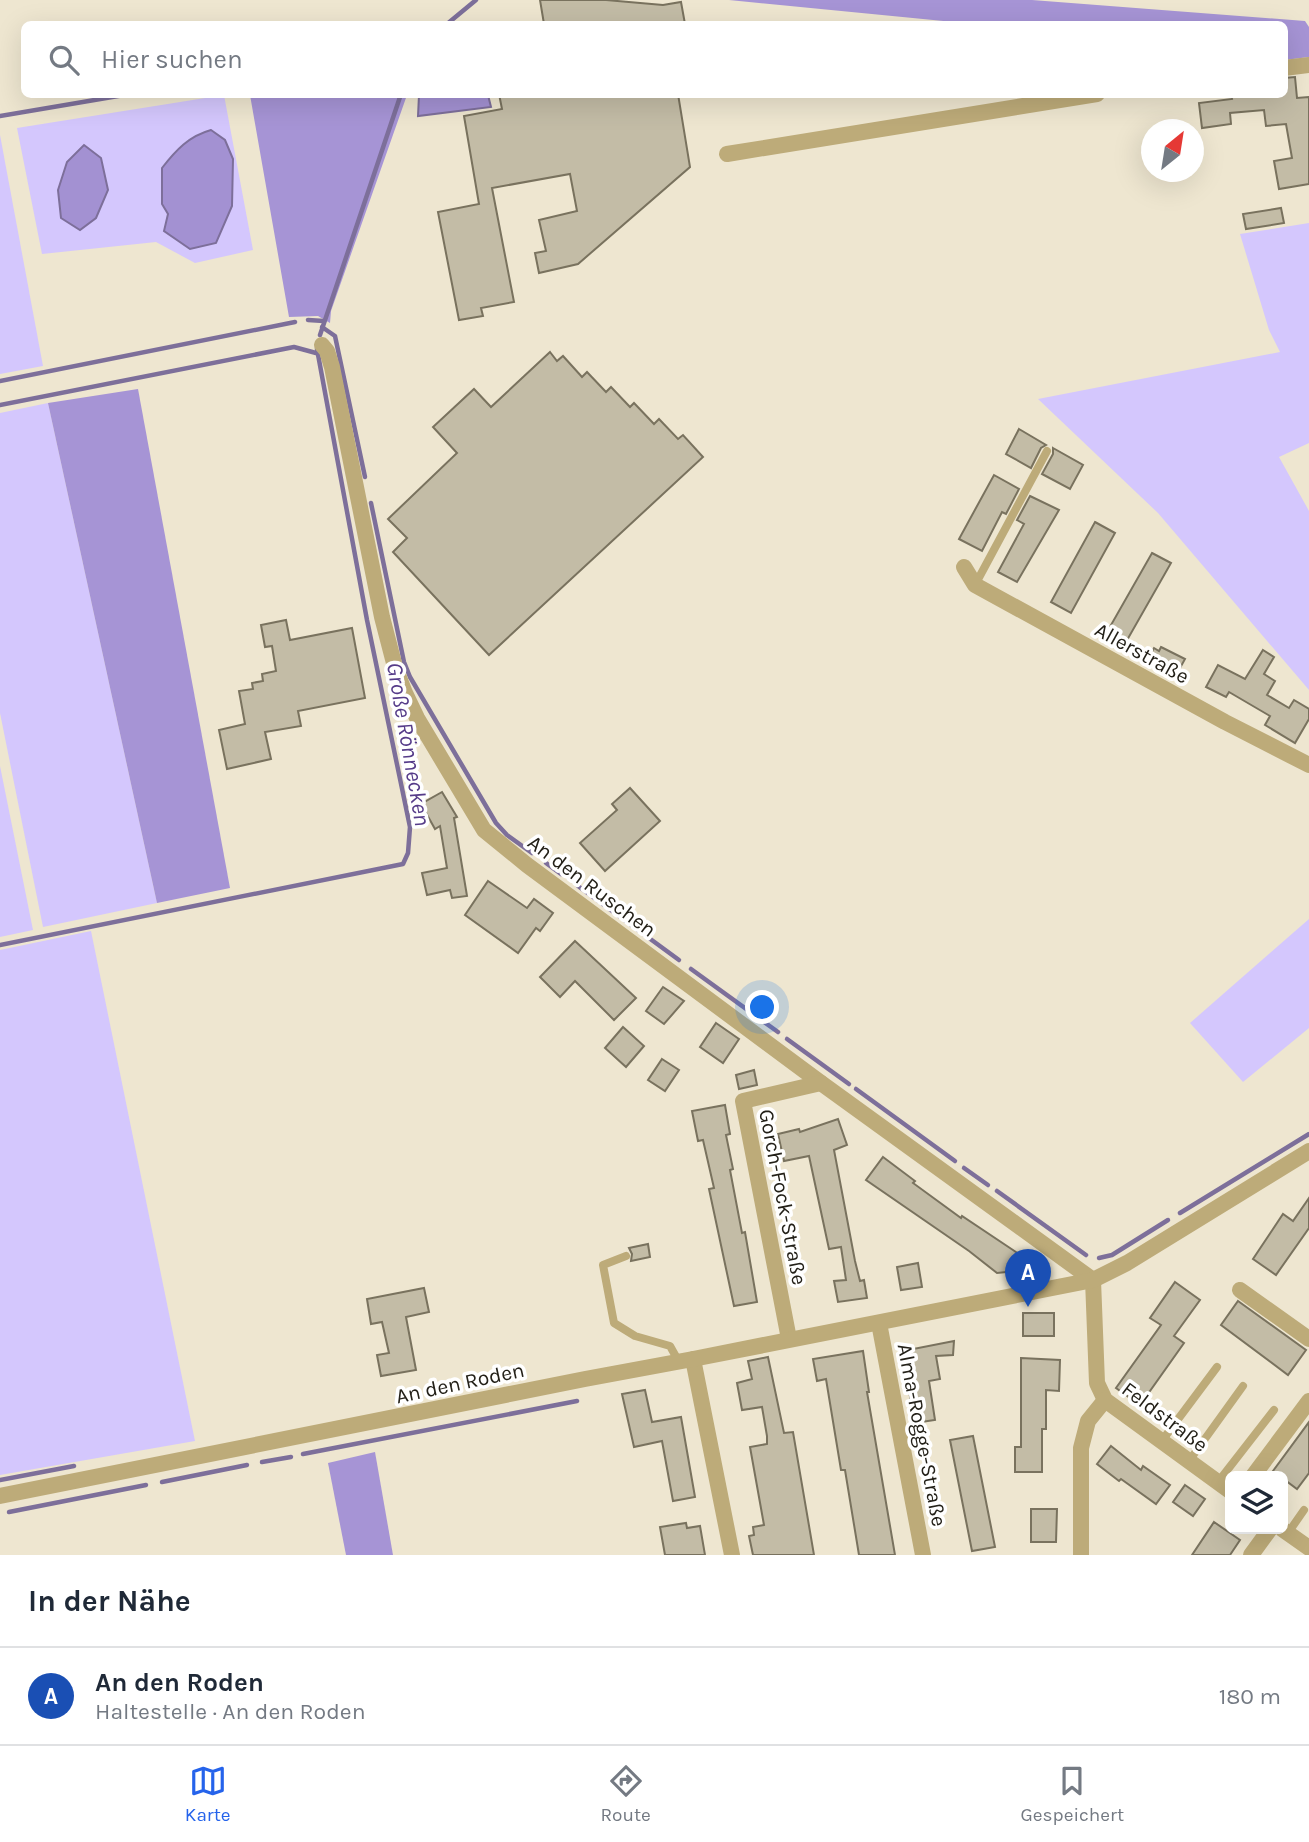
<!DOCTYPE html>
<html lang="de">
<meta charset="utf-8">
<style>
:root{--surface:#fff;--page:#f2f2f3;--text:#1f2937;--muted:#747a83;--line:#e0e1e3;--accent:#2563eb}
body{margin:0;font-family:Karla,sans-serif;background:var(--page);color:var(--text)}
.controls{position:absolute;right:21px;bottom:21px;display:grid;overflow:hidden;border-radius:10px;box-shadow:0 7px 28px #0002}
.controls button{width:63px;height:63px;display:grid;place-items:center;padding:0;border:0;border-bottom:2px solid var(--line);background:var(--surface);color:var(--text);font:35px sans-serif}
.compass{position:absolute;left:1141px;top:119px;width:63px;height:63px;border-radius:50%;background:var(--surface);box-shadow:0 7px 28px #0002;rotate:30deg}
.you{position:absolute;left:763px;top:1008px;width:24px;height:24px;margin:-18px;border:5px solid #fff;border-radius:50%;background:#1a73e8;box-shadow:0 0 0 10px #1a73e833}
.badge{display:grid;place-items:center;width:46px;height:46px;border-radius:50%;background:var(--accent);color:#fff;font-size:23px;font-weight:700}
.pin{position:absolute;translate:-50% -58px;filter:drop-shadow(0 2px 4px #0008)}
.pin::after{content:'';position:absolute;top:37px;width:24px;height:21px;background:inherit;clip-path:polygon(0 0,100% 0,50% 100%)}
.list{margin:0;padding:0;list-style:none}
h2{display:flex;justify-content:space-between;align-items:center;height:91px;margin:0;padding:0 28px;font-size:30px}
h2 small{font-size:23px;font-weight:400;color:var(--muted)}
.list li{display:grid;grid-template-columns:46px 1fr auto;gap:21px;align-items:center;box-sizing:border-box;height:98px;padding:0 28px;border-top:2px solid var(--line)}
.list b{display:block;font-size:26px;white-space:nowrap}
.list p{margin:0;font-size:23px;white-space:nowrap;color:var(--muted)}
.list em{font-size:23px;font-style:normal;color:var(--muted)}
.icon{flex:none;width:38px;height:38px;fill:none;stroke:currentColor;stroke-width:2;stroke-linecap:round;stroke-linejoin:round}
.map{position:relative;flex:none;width:1309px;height:1555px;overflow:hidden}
.search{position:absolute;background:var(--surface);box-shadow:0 7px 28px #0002;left:21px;right:21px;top:21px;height:77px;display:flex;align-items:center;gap:18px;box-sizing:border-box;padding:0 24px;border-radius:10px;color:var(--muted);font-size:26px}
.sheet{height:189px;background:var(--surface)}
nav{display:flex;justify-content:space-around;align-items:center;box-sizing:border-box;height:98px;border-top:2px solid var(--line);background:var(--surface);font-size:19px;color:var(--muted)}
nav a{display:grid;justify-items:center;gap:4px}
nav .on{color:var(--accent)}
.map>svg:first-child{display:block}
.green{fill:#d4c7fd}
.forest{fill:#a694d5}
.water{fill:#a391d2;stroke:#7d6f9a;stroke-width:2}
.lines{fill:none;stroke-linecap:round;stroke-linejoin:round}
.stream{stroke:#7d6f9a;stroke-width:4.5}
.building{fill:#c3bca6;stroke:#79725e;stroke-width:2}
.lane{stroke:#bdab79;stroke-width:8}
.street{stroke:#bdab79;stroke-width:16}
.labels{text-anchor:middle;stroke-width:7;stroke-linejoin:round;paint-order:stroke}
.street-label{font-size:21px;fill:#232018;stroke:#fff}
.water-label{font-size:23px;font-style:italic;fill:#563c89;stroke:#fff}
</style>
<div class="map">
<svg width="1309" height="1555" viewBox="0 0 1309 1555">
<rect width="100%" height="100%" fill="#eee6d0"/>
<g class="green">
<path d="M224,95L253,250L195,263L156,242L42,254L17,128Z"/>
<path d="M0,135L43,366L0,374Z"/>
<path d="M1309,223V443L1279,457L1309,511V690L1158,513L1038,399L1280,352L1269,330L1240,234Z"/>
<path d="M48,403L157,903L43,927L0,713V413Z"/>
<path d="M0,766L33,930L0,937Z"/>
<path d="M1309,919V1028L1243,1082L1190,1023Z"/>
<path d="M91,931L195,1441L0,1475V950Z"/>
</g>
<g class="forest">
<path d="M729,0H1032L1305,21L1309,27V57L1285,60L1284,24H974Z"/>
<path d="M250,95H407L331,311L330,323L318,316L289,317Z"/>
<path d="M138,389L230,888L157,903L48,403Z"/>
<path d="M375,1452L393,1555H346L328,1463Z"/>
</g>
<g class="water">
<path d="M419,95H488L491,107L418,116Z"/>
<path d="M211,130L225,140L233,159L232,206L216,243L190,249L164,231L168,214L162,204V168C176,150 189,136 211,130Z"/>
<path d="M84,145L101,158L108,190L96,218L80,230L61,218L58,190L67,162Z"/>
</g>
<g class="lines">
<g class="stream">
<path d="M447,24L476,0"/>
<path d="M0,116L130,94"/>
<path d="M308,320L324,321"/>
<path d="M322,327L335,336L365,477"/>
<path d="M320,335L401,94"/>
<path d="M0,381L295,322"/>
<path d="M0,405L294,347L316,353"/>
<path d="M371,503L404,662L410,677L496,823L507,835L532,853"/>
<path d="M546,863L561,874"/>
<path d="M578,886L679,960"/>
<path d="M0,945L403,864L408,853L410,827L367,620L317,349"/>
<path d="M691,969L778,1032"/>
<path d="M787,1039L849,1084"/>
<path d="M856,1089L955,1161"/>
<path d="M964,1168L988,1185"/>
<path d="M997,1191L1086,1255"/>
<path d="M1180,1213L1309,1134"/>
<path d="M1099,1258L1112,1255L1168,1220"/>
<path d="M303,1454L577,1401"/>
<path d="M262,1462L291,1457"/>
<path d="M0,1480L74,1466"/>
<path d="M162,1482L247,1465"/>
<path d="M9,1512L146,1485"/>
</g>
</g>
<g class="building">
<path d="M540,0H606L663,5L681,2L685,24H544Z"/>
<path d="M1295,77L1297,98L1309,97V184L1279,189L1274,161L1292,158L1286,124L1266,126L1264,110L1230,113L1231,124L1202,128L1199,103L1232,99L1231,94H1284V78Z"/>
<path d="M499,94H678L690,167L578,264L539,273L535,253L546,251L539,220L577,211L570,174L492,188L514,302L481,308L483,316L459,320L438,212L479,204L464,116L502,109Z"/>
<path d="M1281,208L1284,223L1246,229L1243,214Z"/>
<path d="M550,352L557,361L563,356L582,377L587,372L606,392L611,387L630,407L634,403L654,424L659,419L678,439L683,435L703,457L489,655L393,552L407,538L388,519L457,453L433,427L474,389L491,407Z"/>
<path d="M1019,429L1046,445L1041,448L1031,468L1006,454Z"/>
<path d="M1053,448L1083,465L1070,489L1042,474L1053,454Z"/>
<path d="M994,475L1019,489L1006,514L1002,512L982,551L959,539Z"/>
<path d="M1030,496L1059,510L1017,582L998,572L1024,524L1017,520Z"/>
<path d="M1095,522L1115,533L1071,613L1051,602Z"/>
<path d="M1152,553L1171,563L1126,642L1107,632Z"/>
<path d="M286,620L290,640L352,628L365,698L298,711L301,726L265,732L271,759L227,769L219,730L245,724L239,691L253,689L252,683L263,681L262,674L276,671L272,646L265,647L261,625Z"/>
<path d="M1161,647L1185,659L1174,679L1145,663L1154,648L1159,651Z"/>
<path d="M1263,650L1274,657L1264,674L1275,681L1267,695L1289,708L1294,700L1309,709V719L1295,743L1265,725L1270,716L1229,692L1226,697L1206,687L1218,665L1245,679Z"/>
<path d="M630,788L660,821L605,871L580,843L617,810L612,804Z"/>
<path d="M442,792L457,817L454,818L467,896L452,898L450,890L427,895L422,873L447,868L440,826L435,829L421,804Z"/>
<path d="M488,881L527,908L534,899L553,913L540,931L536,928L518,953L465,915Z"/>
<path d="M575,941L636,998L614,1020L575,981L560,997L540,977Z"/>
<path d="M663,987L684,1001L664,1024L646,1011Z"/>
<path d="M716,1023L739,1039L723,1063L700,1047Z"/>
<path d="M623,1027L644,1046L626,1067L605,1048Z"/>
<path d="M662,1059L679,1070L665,1091L648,1080Z"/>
<path d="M754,1070L757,1085L739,1089L736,1075Z"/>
<path d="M725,1105L730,1134L726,1135L733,1169L730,1170L742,1233L745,1232L757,1302L734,1306L709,1189L714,1188L703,1140L698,1141L692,1111Z"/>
<path d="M838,1119L847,1145L834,1150L855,1261L860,1281L864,1280L867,1298L838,1302L834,1281L846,1280L841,1247L829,1249L809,1156L784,1161L778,1134L799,1129L800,1132Z"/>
<path d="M883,1157L915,1181L913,1183L961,1218L962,1216L1025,1258L1016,1271L997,1273L969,1251L866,1180Z"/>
<path d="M1309,1198V1228L1276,1275L1253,1259L1283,1214L1293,1221Z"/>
<path d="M648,1244L650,1257L631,1261L632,1254L629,1248Z"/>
<path d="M918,1263L922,1287L901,1290L897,1267Z"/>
<path d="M1175,1282L1200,1300L1174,1336L1184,1343L1140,1405L1116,1388L1161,1325L1150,1318Z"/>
<path d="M424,1288L429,1312L406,1317L416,1370L381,1376L377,1355L389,1353L382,1322L371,1324L367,1299Z"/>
<path d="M1238,1301L1306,1350L1288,1375L1221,1325Z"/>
<rect x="1023" y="1313" width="31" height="23"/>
<path d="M954,1341L953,1355L936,1356L940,1379L929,1381L935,1420L914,1423L909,1390L915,1389L908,1350Z"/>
<path d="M863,1351L869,1392H867L895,1555H859L845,1470H841L826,1379L817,1381L813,1359Z"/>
<path d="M768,1357L784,1433L793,1432L814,1555H753L749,1536L754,1535L753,1527L764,1525L750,1447L767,1444V1436L762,1407L742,1410L737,1383L752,1379L748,1361Z"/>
<path d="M1021,1358L1060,1360L1059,1391L1046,1390V1429H1042V1472H1015V1447H1021Z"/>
<path d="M645,1390L652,1422L681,1417L695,1497L673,1501L662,1441L634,1447L622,1394Z"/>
<path d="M1309,1422V1473L1297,1489L1273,1471Z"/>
<path d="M973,1436L995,1547L972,1551L950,1440Z"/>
<path d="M1111,1446L1141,1470L1143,1466L1170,1485L1156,1504L1121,1479L1119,1481L1097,1464Z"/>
<path d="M1185,1485L1205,1499L1193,1516L1173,1502Z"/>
<path d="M1031,1509H1057L1056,1542H1031Z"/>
<path d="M1214,1522L1240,1540L1230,1555H1192Z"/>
<path d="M686,1523L687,1528L700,1526L705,1555H665L660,1527Z"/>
</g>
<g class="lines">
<g class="lane">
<path d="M975,585L1047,451"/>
<path d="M626,1256L603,1265L614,1323L635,1336L670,1346L679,1362"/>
<path d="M1161,1442L1217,1367"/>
<path d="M1189,1461L1243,1386"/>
<path d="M1218,1482L1274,1410"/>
<path d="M1288,1533L1304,1510"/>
</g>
<g class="street">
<path d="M1284,68L1309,65"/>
<path d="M727,154L1097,94"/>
<path d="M322,345L327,351L332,367L382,617L395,667L405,693L417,718L484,830L527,865L821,1083L1093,1280"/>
<path d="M964,567L975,585L1225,722L1309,765"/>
<path d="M1093,1280L1097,1383L1105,1400L1230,1491"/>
<path d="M1240,1290L1309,1339"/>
<path d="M879,1323L923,1555"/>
<path d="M789,1339L743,1101L821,1083"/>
<path d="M693,1359L732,1555"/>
<path d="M1253,1476L1309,1401"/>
<path d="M0,1496L585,1379L693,1359L1093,1280L1127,1263L1309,1151"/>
<path d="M1282,1529L1309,1548"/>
<path d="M1081,1555V1448L1088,1421L1105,1400"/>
<path d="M1251,1555L1270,1529"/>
</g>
</g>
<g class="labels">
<g class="street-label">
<text transform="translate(1142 653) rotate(29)" y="7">Allerstraße</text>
<text transform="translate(592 886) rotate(37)" y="7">An den Ruschen</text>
<text transform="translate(783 1197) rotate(79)" y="7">Gorch-Fock-Straße</text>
<text transform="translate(460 1383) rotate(-12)" y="7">An den Roden</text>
<text transform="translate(1165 1417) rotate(37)" y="7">Feldstraße</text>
<text transform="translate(922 1435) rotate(79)" y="7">Alma-Rogge-Straße</text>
</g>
<g class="water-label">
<text transform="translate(409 744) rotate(80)" y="8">Große Rönnecken</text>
</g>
</g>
</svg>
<div class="controls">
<button><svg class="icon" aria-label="layers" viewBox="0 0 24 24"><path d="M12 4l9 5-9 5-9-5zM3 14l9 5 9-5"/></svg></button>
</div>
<svg class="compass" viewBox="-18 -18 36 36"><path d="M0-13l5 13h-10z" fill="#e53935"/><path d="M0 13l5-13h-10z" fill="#747a83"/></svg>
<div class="you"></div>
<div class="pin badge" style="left:1028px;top:1307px;background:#1a4fb4">A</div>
<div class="search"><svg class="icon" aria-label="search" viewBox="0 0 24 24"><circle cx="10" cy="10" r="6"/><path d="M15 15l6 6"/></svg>Hier suchen</div>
</div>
<section class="sheet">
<h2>In der Nähe<small></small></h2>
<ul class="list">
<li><span class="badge" style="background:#1a4fb4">A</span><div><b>An den Roden</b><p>Haltestelle · An den Roden</p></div><em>180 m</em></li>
</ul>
</section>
<nav>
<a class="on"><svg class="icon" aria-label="map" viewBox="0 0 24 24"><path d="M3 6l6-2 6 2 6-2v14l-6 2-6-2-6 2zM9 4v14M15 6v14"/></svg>Karte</a>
<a><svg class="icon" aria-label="directions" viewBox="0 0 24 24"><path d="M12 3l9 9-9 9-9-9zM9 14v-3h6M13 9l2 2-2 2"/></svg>Route</a>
<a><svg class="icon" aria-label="saved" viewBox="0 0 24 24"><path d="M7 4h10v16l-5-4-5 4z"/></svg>Gespeichert</a>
</nav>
